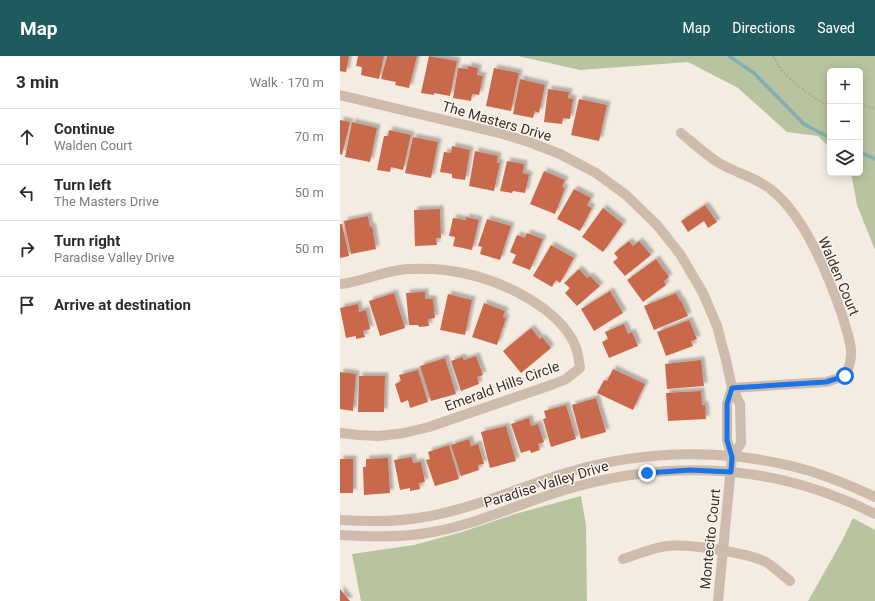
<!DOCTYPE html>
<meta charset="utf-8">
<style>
:root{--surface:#fff;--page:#f7f7f7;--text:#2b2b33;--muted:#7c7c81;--line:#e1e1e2;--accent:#1f5a5e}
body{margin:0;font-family:Roboto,sans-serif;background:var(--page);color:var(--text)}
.controls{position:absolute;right:12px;top:12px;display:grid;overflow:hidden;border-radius:6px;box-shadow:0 2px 10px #0003}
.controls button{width:36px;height:36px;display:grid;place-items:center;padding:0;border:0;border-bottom:1px solid var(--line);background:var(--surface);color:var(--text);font:20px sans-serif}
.stop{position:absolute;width:12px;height:12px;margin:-9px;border:3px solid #1a73e8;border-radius:50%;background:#fff}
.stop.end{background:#1a73e8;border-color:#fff;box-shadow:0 1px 4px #0008}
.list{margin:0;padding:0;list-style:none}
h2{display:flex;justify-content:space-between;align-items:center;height:52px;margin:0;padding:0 16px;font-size:17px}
h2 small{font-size:13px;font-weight:400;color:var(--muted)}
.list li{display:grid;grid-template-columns:26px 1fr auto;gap:12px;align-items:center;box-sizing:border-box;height:56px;padding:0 16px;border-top:1px solid var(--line)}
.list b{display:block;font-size:15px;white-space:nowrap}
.list p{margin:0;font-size:13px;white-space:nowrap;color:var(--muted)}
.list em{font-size:13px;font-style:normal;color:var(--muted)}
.icon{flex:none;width:22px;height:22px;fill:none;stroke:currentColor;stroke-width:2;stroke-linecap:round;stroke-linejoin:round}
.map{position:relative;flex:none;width:535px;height:545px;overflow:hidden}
header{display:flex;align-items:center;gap:24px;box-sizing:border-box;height:56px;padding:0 20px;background:var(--accent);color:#fff}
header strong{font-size:19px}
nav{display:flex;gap:22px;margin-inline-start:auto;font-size:14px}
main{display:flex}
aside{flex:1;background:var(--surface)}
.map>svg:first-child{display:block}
.green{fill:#b8c4a0}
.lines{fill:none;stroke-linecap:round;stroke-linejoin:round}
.stream{stroke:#7fb0b2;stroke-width:3.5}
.building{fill:#c8694b;filter:url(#shadow)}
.path{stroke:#b9a596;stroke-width:2;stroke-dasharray:2 2;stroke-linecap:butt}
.minor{stroke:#cdbbac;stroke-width:10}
.route{stroke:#1a73e8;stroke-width:5}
.labels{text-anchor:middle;stroke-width:3;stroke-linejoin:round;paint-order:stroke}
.street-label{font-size:14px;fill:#3b302b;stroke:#fbf5ee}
</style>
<header>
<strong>Map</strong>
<nav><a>Map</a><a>Directions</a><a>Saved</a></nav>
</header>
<main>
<aside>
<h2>3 min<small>Walk · 170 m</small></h2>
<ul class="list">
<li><svg class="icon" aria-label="ahead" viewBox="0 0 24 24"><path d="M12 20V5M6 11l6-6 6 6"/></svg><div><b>Continue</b><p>Walden Court</p></div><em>70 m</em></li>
<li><svg class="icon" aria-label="left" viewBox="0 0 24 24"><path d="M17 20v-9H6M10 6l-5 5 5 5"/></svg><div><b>Turn left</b><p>The Masters Drive</p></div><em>50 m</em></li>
<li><svg class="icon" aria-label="right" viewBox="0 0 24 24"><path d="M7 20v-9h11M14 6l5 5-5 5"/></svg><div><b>Turn right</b><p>Paradise Valley Drive</p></div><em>50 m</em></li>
<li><svg class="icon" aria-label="arrive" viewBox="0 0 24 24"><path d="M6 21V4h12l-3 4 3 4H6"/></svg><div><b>Arrive at destination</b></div></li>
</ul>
</aside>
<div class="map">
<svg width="535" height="545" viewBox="0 0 535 545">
<defs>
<filter id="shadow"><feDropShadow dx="3.5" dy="-3.5" stdDeviation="1" flood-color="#0004"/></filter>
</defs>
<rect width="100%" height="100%" fill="#f4ebe1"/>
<g class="green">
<path d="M178,0H535V194L517,149L511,117H520V15H490V92L478,80L447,76L398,32L348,6L240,14Z"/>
<path d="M241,440L246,469L247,545H21L12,498L74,489L122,476L175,458Z"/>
<path d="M513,462L535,474V545H468L502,485Z"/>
</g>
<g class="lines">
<g class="stream">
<path d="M389,0L414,17L464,68L490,82"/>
<path d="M520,96L535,103"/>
</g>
</g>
<g class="building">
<path d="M0,0H9L6,16L0,15Z"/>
<path d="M18,0H44L39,23L21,19L22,11L16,10Z"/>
<path d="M47,0H77L69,32L55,29L56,26L41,23Z"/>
<path d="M89,0L117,5L110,40L94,37V39L81,37Z"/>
<path d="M128,10L138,12L137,19L143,20L139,39L132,38L131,45L113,42L118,12L128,13Z"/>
<path d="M154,12L179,17L171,55L146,50Z"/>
<path d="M180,23L205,29L199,57L195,55L193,62L173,58Z"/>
<path d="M208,33L229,36L228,42L233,43L230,63L223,62L222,68L204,66Z"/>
<path d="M239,43L267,49L259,85L231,79Z"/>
<path d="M0,64L10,66L2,99L0,98Z"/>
<path d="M12,66L37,72L30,106L5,101Z"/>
<path d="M49,74L71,79L63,114L51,111L50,116L37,114L44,80H48Z"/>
<path d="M73,81L98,86L91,122L65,117Z"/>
<path d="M112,90L130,94L125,124L112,122V118L100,116L104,96L111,97Z"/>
<path d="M135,95L158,100L157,107H160L154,135L129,130Z"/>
<path d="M167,105L184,108L183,117L189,119L185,137L173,135L172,137L160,135Z"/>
<path d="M204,115L225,124L222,131L225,132L215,158L190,148Z"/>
<path d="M234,133L251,142L247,149L252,152L240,175L217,163Z"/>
<path d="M365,149L377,166L368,172L364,165L348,176L341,165Z"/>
<path d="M263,152L283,168L263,196L242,181Z"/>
<path d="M100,153L101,182H96L97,189L75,190L74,154Z"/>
<path d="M28,160L30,171L32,170L36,193L11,198L4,165Z"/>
<path d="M126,161L139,164L132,194L113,190L115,181L109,180L113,162L126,164Z"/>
<path d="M147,163L171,170L160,204L140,198L142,191L138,190Z"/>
<path d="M0,168H2L9,200L0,202Z"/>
<path d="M187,177L203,183L190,214L172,207L176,199L170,196L177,179L185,182Z"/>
<path d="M289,185L293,190L299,185L311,199L285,220L273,206L278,202L274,197Z"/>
<path d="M211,189L234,202L220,227L216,224L212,231L193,220Z"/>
<path d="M316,203L329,221L324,225L326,229L303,246L287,224Z"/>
<path d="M239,213L247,222L250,220L260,230L237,250L225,237L230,232L224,227Z"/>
<path d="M270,235L283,257L254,275L241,253Z"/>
<path d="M85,236V243H93L95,262L88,263L89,270L79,271L78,269H69L66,237Z"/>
<path d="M54,237L65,272L40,280L29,245Z"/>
<path d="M336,237L340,245L341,244L348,260L314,274L304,250Z"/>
<path d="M108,238L132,244L125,279L100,274Z"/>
<path d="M144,247L165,255L163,261L166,262L157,289L132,281Z"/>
<path d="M18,248L19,256L26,254L30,273L23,275L25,281L16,283V280L6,282L0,252Z"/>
<path d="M349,264L357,283L351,285L353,290L326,300L317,276Z"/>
<path d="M284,268L288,278L292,276L298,290L269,302L262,286L268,283L265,276Z"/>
<path d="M191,272L200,283L202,281L211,292L181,317L163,295Z"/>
<path d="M136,300L143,319L137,321L139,328L121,335L111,305L122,301L124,304Z"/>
<path d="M105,302L116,338L91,345L80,310Z"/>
<path d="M361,304L364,330L327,333L325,308Z"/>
<path d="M273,313L305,328L293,354L257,337L264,324L267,325Z"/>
<path d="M78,314L88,346L70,352L68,344L61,347L55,328L61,325L59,319Z"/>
<path d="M0,316L16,318L13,355L0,353Z"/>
<path d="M19,320H45L44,356H18Z"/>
<path d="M361,335L362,349H365L366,363L328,365L326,337Z"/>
<path d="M256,342L266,376L241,383L232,349Z"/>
<path d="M226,349L236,383L211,391L203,363L206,362L204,355Z"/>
<path d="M189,362L191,370L198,368L204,386L198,388L200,394L191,397L190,394L181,397L171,368Z"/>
<path d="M166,370L176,405L150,412L141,376Z"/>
<path d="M129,383L131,390L138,388L144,408L138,409L139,414L121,420L111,389Z"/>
<path d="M109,389L119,423L95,430L86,404L90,403L88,396Z"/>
<path d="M72,401L73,407L81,406L85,426L79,427L80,433L70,435V432L60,434L54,404Z"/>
<path d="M48,402L50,437L24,439L23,411H26V403Z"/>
<rect x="0" y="403" width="13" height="34"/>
<path d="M0,533L10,545H0Z"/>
</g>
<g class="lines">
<g class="path">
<path d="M433,0C436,5 439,11 443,16C448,22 477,45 484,47C486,48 488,47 490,48"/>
<path d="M520,48L535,53"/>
</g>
<g class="minor">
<path d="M0,39L163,78L189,86L220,98L256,117L286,139L317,169L340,198L363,237L377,270L386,304L392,332L400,348L401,387L392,401L378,545"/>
<path d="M341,77C353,87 366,99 379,107C398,118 419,122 435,137C466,164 489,221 502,259C505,270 510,282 511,294C512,304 509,312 505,320L486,326L392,332"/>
<path d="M0,228C23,226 44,214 68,213C86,212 105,213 123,217C162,225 218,251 235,289C238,296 239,304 240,312L226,323L214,328L89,371L64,377L39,380L18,379L0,377"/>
<path d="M392,332L387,348V384L392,401"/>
<path d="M0,464C30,466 60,466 90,460C138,451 182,430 229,416C306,393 392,392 470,415C492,422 514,431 535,441"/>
<path d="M0,479C31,481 63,482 93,476C142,467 187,444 235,431C323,406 417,408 502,443C513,447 524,453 535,458"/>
<path d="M283,503C298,498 312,492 327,490C348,487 407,497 426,506C434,511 442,519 450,525"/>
</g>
</g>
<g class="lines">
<path class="route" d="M307,417L350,414L391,416L392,401L387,384V348L392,332L486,326L505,320"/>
</g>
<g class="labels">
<g class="street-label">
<text transform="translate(157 65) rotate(16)" y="5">The Masters Drive</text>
<text transform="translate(499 220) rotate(67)" y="5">Walden Court</text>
<text transform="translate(162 330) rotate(-20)" y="5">Emerald Hills Circle</text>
<text transform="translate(206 428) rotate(-17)" y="5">Paradise Valley Drive</text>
<text transform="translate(370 483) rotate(-84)" y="5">Montecito Court</text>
</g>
</g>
</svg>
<div class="controls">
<button>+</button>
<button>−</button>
<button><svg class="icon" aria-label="layers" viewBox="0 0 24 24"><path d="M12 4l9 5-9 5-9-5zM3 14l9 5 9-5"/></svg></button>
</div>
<div class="stop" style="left:505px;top:320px"></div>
<div class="stop end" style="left:307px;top:417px"></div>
</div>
</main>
